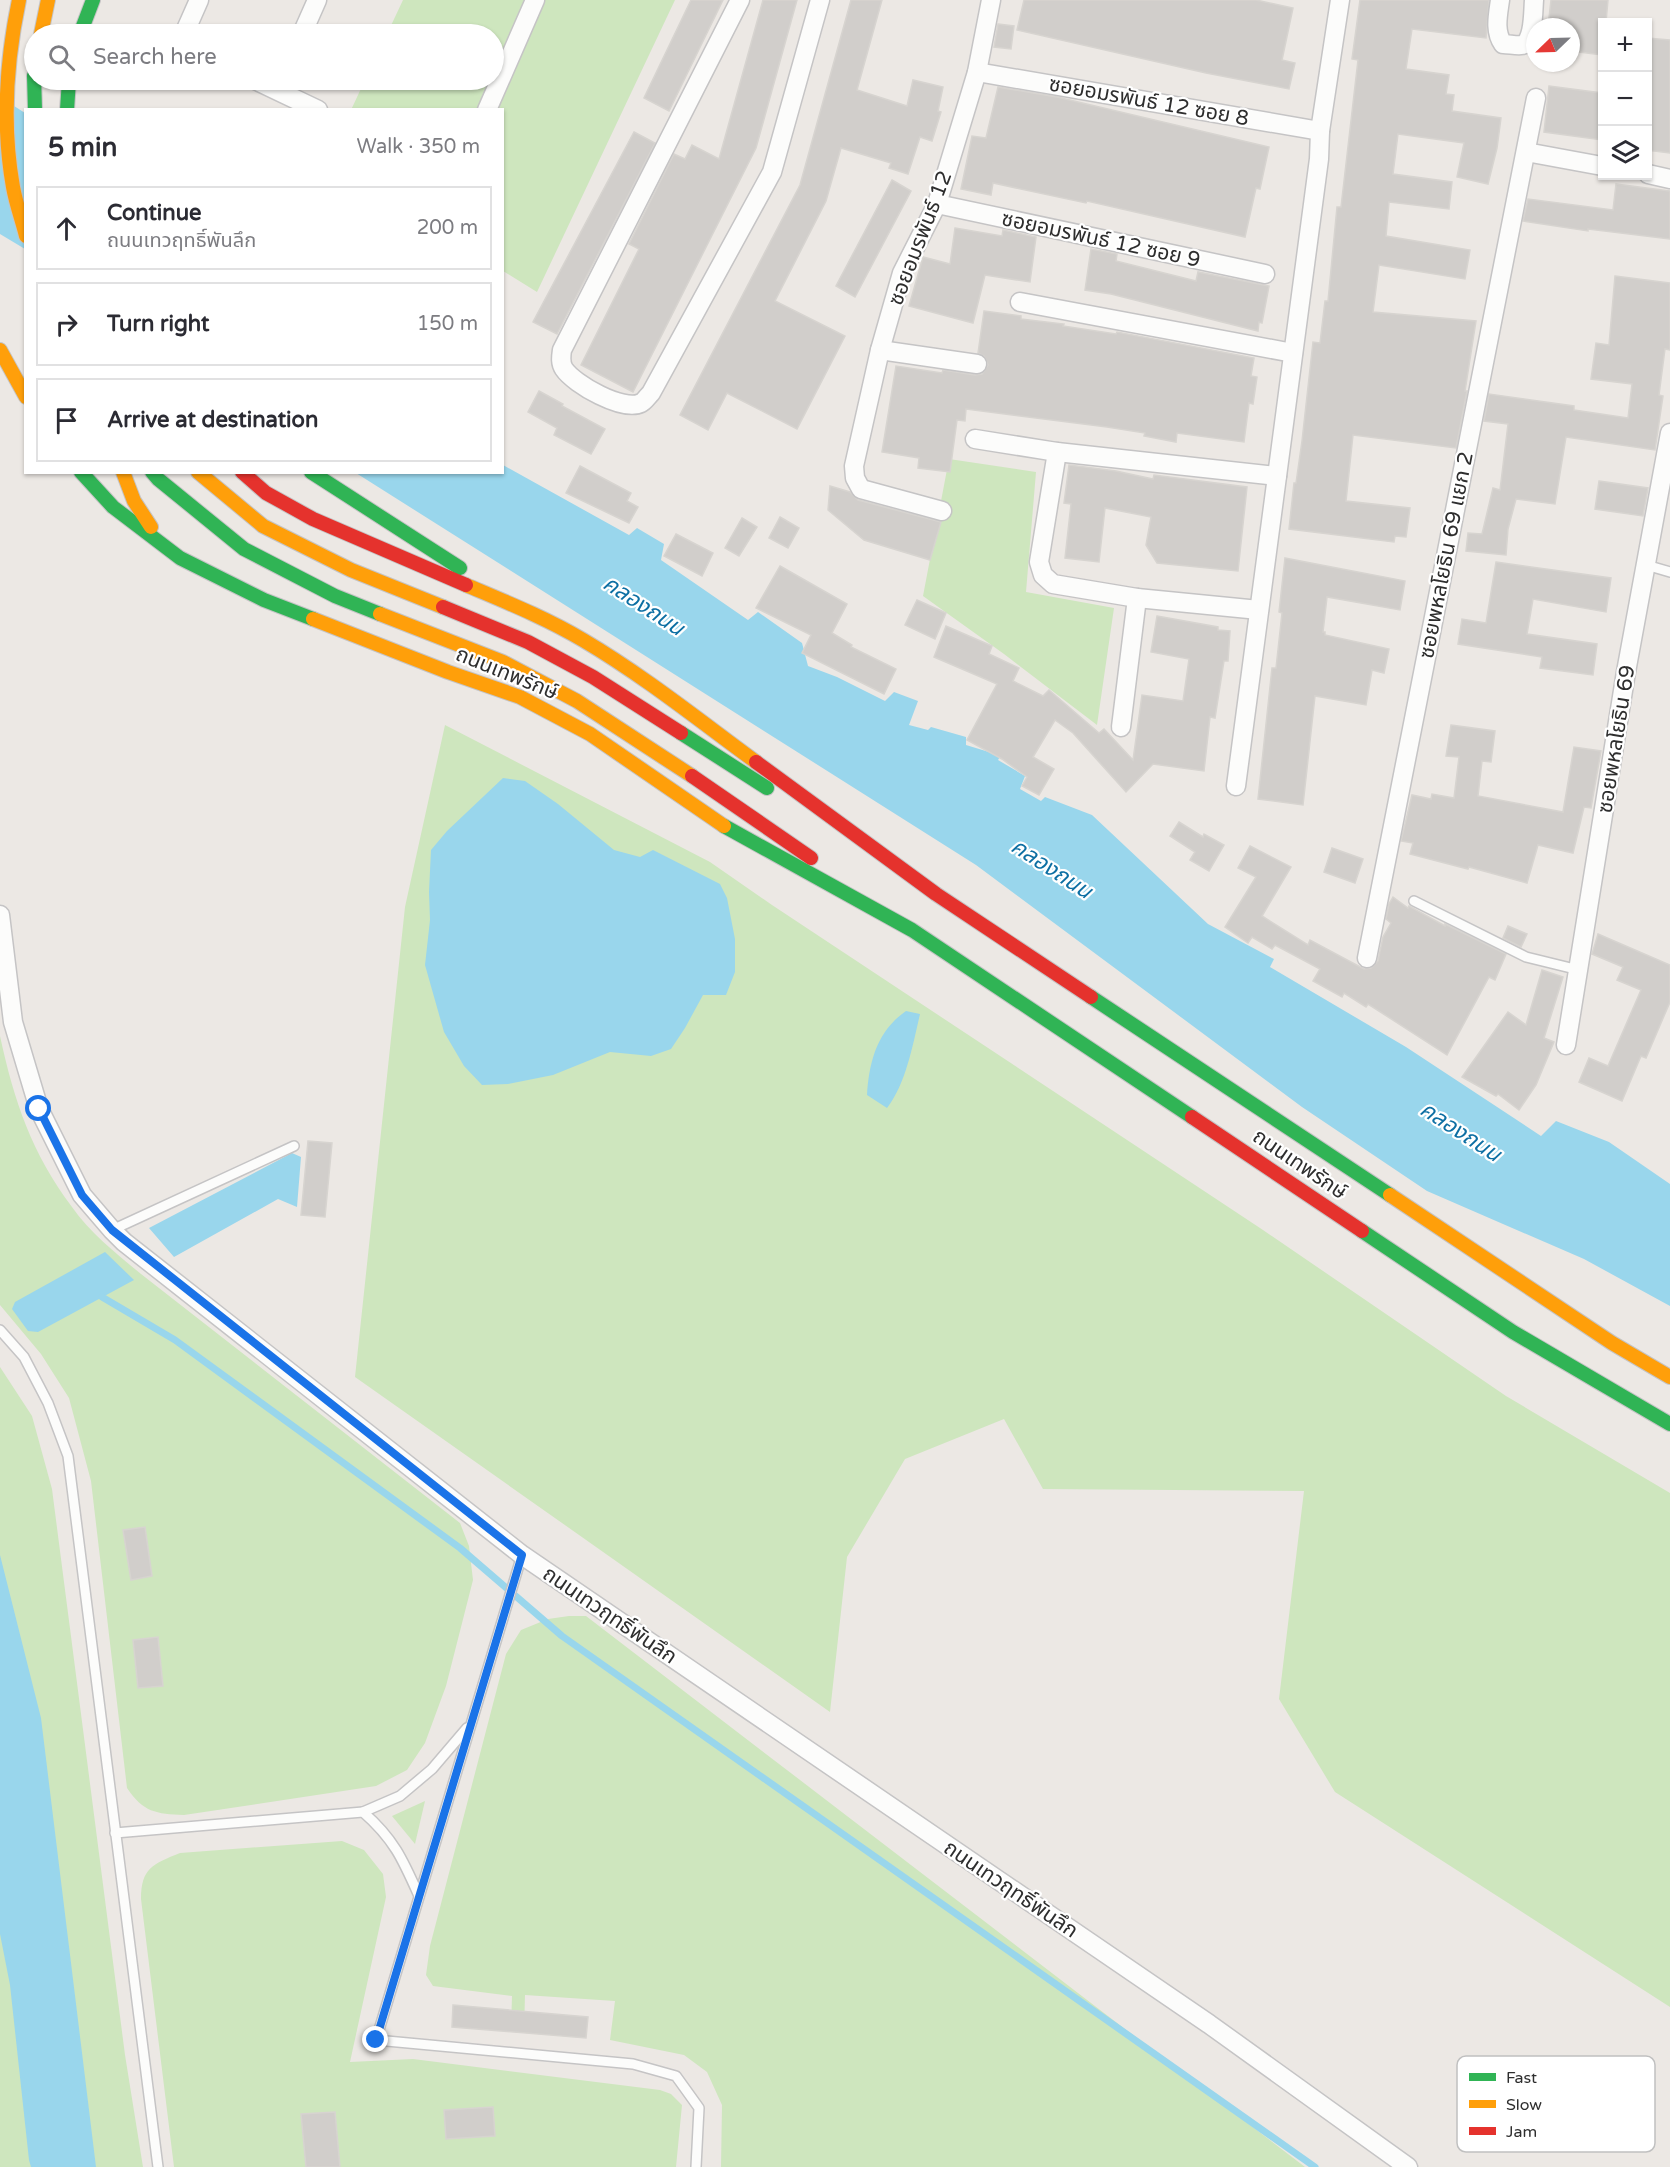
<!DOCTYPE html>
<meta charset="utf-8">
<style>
:root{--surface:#fff;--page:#f2f2f3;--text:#2b2b33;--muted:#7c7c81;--line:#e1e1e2}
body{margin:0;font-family:"Varela Round","Noto Sans Thai",sans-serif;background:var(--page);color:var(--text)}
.controls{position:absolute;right:18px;top:18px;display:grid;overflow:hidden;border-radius:0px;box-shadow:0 2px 4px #0004}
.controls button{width:54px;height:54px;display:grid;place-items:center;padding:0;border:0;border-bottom:2px solid var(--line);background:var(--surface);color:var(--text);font:30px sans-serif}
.compass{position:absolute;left:1526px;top:18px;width:54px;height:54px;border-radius:50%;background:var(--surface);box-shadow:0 2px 4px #0004;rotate:247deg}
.stop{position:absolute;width:18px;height:18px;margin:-14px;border:4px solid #1a73e8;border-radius:50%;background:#fff}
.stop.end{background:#1a73e8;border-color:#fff;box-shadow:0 2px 6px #0008}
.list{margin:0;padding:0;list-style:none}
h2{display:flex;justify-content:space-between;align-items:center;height:78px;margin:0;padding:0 24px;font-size:26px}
h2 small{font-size:20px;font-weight:400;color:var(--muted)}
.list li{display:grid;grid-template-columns:39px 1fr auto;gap:18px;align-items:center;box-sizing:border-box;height:84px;margin:0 12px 12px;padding:0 12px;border:2px solid var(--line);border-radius:0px}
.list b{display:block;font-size:22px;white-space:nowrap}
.list p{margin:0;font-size:20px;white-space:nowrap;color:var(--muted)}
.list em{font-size:20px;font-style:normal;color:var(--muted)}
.icon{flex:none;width:33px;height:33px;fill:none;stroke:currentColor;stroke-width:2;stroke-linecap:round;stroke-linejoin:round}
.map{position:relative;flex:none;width:1670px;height:2167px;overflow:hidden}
.search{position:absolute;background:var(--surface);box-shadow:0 2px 4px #0004;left:24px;top:24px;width:480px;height:66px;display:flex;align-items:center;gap:15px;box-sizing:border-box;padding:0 21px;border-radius:33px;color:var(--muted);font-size:22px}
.panel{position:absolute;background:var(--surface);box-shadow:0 2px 4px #0004;left:24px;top:108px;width:480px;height:366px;border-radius:0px}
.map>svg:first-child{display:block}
.green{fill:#cee6be}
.water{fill:#99d6ec}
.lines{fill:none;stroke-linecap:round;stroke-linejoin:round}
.stream{stroke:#99d6ec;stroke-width:7}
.building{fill:#d1cecb;stroke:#d7d4d0;stroke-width:1.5}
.lane-casing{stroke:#c5c4c5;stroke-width:12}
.street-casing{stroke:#c5c4c5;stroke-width:21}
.fast-casing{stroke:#c5c4c5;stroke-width:16}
.slow-casing{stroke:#c5c4c5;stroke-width:16}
.jam-casing{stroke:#c5c4c5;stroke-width:16}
.lane{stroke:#fcfcfb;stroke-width:9}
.street{stroke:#fcfcfb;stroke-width:18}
.fast{stroke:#30b455;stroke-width:14}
.slow{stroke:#ff9f0a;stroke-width:14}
.jam{stroke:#e5322d;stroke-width:14}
.route{stroke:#1a73e8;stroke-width:8}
.labels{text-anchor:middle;stroke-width:4.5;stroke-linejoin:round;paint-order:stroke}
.street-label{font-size:21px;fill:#2e2e2e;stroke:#fff}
.water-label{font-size:22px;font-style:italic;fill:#0d6fa3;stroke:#fff}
.key{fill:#fff;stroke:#c0c0c0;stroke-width:1.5}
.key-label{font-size:16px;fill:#2e2e2e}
</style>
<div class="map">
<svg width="1670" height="2167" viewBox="0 0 1670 2167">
<rect width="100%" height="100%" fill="#ece8e4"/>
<g class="green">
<path d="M403,0H675L537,292L503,271L502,110H351L365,80H494V34H387Z"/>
<path d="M949,459L1036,472L1026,592L1114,608L1097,725L1004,654L923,596Z"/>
<path d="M445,725L710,862L772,905L1263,1230L1506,1396L1670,1493V2007L1335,1792L1279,1699L1304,1491L1043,1489L1004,1419L905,1459L847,1557L830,1712L355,1377L405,907Z"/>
<path d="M0,1036C14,1101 32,1154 72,1207C90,1233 117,1254 141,1274L460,1523L469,1546L473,1580L446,1686L425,1743L407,1770L376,1786L184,1815C156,1814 143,1812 127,1788L91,1481L69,1398L41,1354L0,1305Z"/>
<path d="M0,1367L32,1416L52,1489L125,2055L143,2167H0Z"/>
<path d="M569,1616H586L1305,2167H721L722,2105L707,2072L684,2055L610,2040L615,2001L525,1995L524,2030L511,2029L512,1996L433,1986L426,1975L430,1946L506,1654L521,1630L548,1619Z"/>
<path d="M425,1801L415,1844L392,1816Z"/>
<path d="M342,1841L364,1850L383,1874L386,1897L350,2062L413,2059L660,2090L671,2094L682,2105L676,2167H174L141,1899C141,1868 153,1864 180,1853Z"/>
</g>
<g class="water">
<path d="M0,97L25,113V249L0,234Z"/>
<path d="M503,465L629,535L637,528L664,544L661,560L748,620L758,612L802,643L808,666L837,677L885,701L894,692L918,701L909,725L928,730L931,727L966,737V745L989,752L996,748L1003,752L998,760L1025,776L1020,789L1041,801L1045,797L1092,815L1208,924L1274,959L1270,967L1406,1047L1541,1136L1556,1121L1609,1142L1670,1184V1306L1584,1259L1427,1191L1302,1107L976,865L356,473L502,472Z"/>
<path d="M503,778L525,781L558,804L614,850L640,857L653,850L720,884L727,898L735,939V972L726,995H703L685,1028L671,1049L651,1056L610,1052L553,1075L508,1084L482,1085L464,1066L444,1032L425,965L430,920L429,892L431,850L447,831Z"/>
<path d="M906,1011L920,1014C913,1044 906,1084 887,1108L867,1095C869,1062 877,1031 906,1011Z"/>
<path d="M292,1153L301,1157L297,1207L278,1199L174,1257L149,1228Z"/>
<path d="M105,1252L134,1280L38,1332L28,1331L12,1309L15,1302Z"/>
<path d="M0,1555L41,1718L96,2167H31L29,2160L10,1985L0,1934Z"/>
</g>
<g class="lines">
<path class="stream" d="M102,1297L175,1340L460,1548L562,1636L1315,2167"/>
</g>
<g class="building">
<path d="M691,0H723L669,111L644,98Z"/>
<path d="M763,0H797L756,148L633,392L581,365L639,249L629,244L674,154L685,159L692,145L719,159Z"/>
<path d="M851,0H882L857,90L907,106L913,80L943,87L938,111L941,112L932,141L920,137L908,174L889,168L891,163L841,148L826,201L775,301L845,336L797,429L727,393L708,430L680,415L800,185Z"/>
<path d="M1024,0H1256L1293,8L1282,60L1295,63L1289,89L1206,73L1017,30Z"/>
<path d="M1360,0H1489L1486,38L1412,29L1406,69L1449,75L1446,94L1454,95L1452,111L1501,118L1497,148L1488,184L1457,177L1464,143L1398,134L1393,174L1452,182L1449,209L1389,202L1386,236L1470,250L1465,279L1379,265L1373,312L1476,321L1465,391H1467L1456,448L1353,435L1346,501L1410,508L1406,537L1395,536L1394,542L1289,529L1294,483H1296L1302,441L1313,342L1320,343L1325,301H1328L1337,207H1341L1358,60L1352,59Z"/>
<path d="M1551,0H1608L1606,22H1602V55L1571,51V27H1548Z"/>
<path d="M998,24L1014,26L1011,49L994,47Z"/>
<path d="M1647,38L1670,40V153L1647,150Z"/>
<path d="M1549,86L1602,93V140L1544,132Z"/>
<path d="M998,87L1057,97L1269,147L1260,189L1256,188L1245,237L1087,201L1086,203L993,183L991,195L961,189L972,136L986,138Z"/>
<path d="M634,132L655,143L557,334L533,322Z"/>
<path d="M892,180L911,191L855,297L836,286Z"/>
<path d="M1616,184L1670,191V239L1588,229V231L1523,221L1528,199L1613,210Z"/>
<path d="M955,228L1002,236L1003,230L1036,237L1030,282L985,275L973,323L909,306L923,257L950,264Z"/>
<path d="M1091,249L1117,254L1116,261L1196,281L1198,272L1269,286L1262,323L1259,322L1258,331L1111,294L1085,290Z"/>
<path d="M1615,276L1670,283V350L1665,349L1659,395L1663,396L1655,450L1566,437L1555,504L1516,499L1508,529L1506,555L1466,551L1468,533L1482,534L1493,488L1500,490L1508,424L1484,421L1489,394L1574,406V410L1628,418L1632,384L1591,379L1596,343L1609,345Z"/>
<path d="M984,311L1021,316V319L1064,324L1063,326L1116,334L1117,332L1254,358L1251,376L1257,377L1253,404L1249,403L1244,442L1177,433L1176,442L1144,436L1145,433L1107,427L966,409L965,421L957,420L950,472L918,468L919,458L882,452L896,366L942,373L943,370L975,375L982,374L988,365L984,356L978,353Z"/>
<path d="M539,391L563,404L562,406L605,429L591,454L554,435L557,428L528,412Z"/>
<path d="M1069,465L1116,471L1153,479L1154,475L1247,487L1238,571L1157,563L1146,545L1151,517L1105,508L1099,562L1065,558L1071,504L1064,503Z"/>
<path d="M580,466L631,493L627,501L638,507L629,523L566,493Z"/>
<path d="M1599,481L1648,488L1643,516L1595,509Z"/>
<path d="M830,486L850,492L858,500L941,522L930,560L864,540L828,510Z"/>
<path d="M780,517L799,528L788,548L769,538Z"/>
<path d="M742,518L757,527L739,556L725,548Z"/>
<path d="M676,534L713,553L702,576L664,556Z"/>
<path d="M1285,558L1405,581L1400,610L1327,597L1323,632H1325V635L1389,649L1384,673L1372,670L1366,705L1315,696L1303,805L1258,799L1272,668H1276L1282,613L1279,612Z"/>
<path d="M1496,562L1611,578L1606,612L1533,599L1527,634L1597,644L1593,675L1540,668L1542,657L1458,644L1462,619L1486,623Z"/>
<path d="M780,566L847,604L832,633L852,645L851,647L896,669L884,694L802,653L811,635L756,608Z"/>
<path d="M917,600L946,613L935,639L905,625Z"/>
<path d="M1157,616L1218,627V630L1230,631L1228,661H1224L1215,718L1210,717L1204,771L1153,764L1126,792L1073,733L1055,720L1033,757L1054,769L1039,795L1022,786L1027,777L1002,759L967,740L997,684L934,657L946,626L992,646L989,654L1019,668L1013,681L1043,696L1049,690L1099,733L1104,729L1133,760L1142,695L1183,701L1189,659L1151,652Z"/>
<path d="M1451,725L1495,731L1491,762L1482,761L1478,796L1563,812L1574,747L1601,751L1591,808L1584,807L1573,853L1538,845L1527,883L1469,867L1468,869L1410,854L1413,843L1401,841L1412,795L1431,799L1432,794L1454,798L1459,757L1446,756Z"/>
<path d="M1179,822L1203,837L1204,834L1224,845L1209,871L1190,860L1195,852L1170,836Z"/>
<path d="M1250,846L1291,867L1262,916L1308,945L1310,940L1364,969L1371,968L1378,961L1383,937L1391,923L1386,919L1389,904L1393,897L1408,908L1409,906L1445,926V924L1506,954L1495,980L1489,977L1447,1055L1368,1004L1366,1007L1344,993L1342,997L1313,981L1320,969L1275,945L1272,949L1252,937L1248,943L1225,927L1256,877L1238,868Z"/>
<path d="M1332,848L1363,859L1355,883L1324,872Z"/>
<path d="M1508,926L1527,934L1521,947L1503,938Z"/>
<path d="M1598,934L1670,965V1002L1646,1058L1641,1056L1622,1101L1579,1082L1589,1058L1608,1066L1641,990L1617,980L1623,967L1592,954Z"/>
<path d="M1542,970L1563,977L1544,1038L1554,1042L1536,1085L1519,1110L1498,1094L1496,1096L1462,1077L1508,1012L1526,1025Z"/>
<path d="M308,1141L332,1143L325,1217L301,1215Z"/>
<path d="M145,1527L152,1576L131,1580L123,1530Z"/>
<path d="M158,1637L163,1686L138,1688L133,1640Z"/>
<path d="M453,2005L588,2017L586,2038L452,2027Z"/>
<path d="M493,2107L495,2136L446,2139L444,2110Z"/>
<path d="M335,2112L340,2167H306L301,2114Z"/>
</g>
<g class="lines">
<defs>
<g id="lane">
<path d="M1646,565L1670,572"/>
<path d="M1414,901L1526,957L1579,970"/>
<path d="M112,1230L294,1146"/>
<path d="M0,1330L24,1357L48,1403L68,1456L158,2167"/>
<path d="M522,1555L376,2040L633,2064L676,2076L699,2108L696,2167"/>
<path d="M363,1812L400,1796L432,1769L467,1728"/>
<path d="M115,1833L363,1812C394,1839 403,1860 419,1896"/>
</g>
<g id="street">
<path d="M740,0L562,350C561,357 560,363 564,369C574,384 623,412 641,403C644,402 648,396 651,393L772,172L820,0"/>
<path d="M1500,0C1498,15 1494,31 1503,44C1509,44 1517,46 1522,45C1534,42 1533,11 1534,0"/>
<path d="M184,34L199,0"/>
<path d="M302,34L317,0"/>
<path d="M977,72L1320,131"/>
<path d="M255,80L318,110"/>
<path d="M487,110L535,0"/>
<path d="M1526,152L1602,166"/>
<path d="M1648,174L1670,179"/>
<path d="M937,204L1265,274"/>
<path d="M1020,302L1293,353"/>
<path d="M880,350L977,364"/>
<path d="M975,439L1057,452L1277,476"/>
<path d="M1057,452L1039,562L1043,575L1053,584L1137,598L1259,610"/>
<path d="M942,511L861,489L855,478L854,466L880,350L902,273L937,204L977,72L991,0"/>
<path d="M1121,727L1137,598"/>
<path d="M1236,786L1319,159L1320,131L1340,0"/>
<path d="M0,915L13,1022L39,1109L82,1195L112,1230L124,1242L522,1555L1209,2024L1408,2167"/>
<path d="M1367,958L1536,98"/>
<path d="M1566,1045L1626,672L1670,433"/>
</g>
<g id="fast">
<path d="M80,34L93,0"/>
<path d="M34,76L35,110"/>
<path d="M67,110L69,80"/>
<path d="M81,472L113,507L180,558L264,600L313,619"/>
<path d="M152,472L158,479L244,549L335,596L380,614"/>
<path d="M311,472L460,568"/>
<path d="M681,733L767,788"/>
<path d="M724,826L912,930L1192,1117"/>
<path d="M1091,997L1390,1195"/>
<path d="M1362,1231L1513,1332L1670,1424"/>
</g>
<g id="slow">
<path d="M19,0C6,62 2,125 13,187C16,204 22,220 26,236"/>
<path d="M41,34L48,0"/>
<path d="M0,350L26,397"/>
<path d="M123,472L134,501L151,527"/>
<path d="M198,472L263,526L351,570L443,607"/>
<path d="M466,585C506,602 546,618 583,640C644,676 700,721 756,762"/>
<path d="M380,614L503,662L577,701L692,776"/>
<path d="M313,619L448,672L520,697L590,734L724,826"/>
<path d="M1390,1195L1612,1343L1670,1377"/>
</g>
<g id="jam">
<path d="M242,472L266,493L313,519L466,585"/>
<path d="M443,607L528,642L593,677L681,733"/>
<path d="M756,762L936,894L1091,997"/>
<path d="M692,776L811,858"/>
<path d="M1192,1117L1362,1231"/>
</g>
</defs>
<use href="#lane" class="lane-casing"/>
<use href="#street" class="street-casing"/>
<use href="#fast" class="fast-casing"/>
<use href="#slow" class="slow-casing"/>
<use href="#jam" class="jam-casing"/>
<use href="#lane" class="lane"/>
<use href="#street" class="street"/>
<use href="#fast" class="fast"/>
<use href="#slow" class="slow"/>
<use href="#jam" class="jam"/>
</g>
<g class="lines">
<path class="route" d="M39,1109L82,1195L112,1230L522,1555L376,2040"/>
</g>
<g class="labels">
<g class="street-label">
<text transform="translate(1149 101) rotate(10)" y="7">ซอยอมรพันธ์ 12 ซอย 8</text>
<text transform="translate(920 238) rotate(-69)" y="7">ซอยอมรพันธ์ 12</text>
<text transform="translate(1101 239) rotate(12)" y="7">ซอยอมรพันธ์ 12 ซอย 9</text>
<text transform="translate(1446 555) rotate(-79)" y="7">ซอยพหลโยธิน 69 แยก 2</text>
<text transform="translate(507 673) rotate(22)" y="7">ถนนเทพรักษ์</text>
<text transform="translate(1616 739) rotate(-81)" y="7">ซอยพหลโยธิน 69</text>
<text transform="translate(1300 1164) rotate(34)" y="7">ถนนเทพรักษ์</text>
<text transform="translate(610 1615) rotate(34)" y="7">ถนนเทวฤทธิ์พันลึก</text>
<text transform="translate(1011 1889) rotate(34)" y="7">ถนนเทวฤทธิ์พันลึก</text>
</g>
<g class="water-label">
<text transform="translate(644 605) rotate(33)" y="8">คลองถนน</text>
<text transform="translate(1052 868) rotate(33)" y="8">คลองถนน</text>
<text transform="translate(1461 1131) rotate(33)" y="8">คลองถนน</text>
</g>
</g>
<rect x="1457" y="2056" width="198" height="96" rx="9" class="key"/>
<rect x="1469" y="2073" width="27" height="8" fill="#30b455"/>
<rect x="1469" y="2100" width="27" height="8" fill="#ff9f0a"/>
<rect x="1469" y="2127" width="27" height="8" fill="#e5322d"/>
<g class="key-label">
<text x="1506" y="2083">Fast</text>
<text x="1506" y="2110">Slow</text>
<text x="1506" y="2137">Jam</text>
</g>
</svg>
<div class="controls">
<button>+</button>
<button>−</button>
<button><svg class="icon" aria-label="layers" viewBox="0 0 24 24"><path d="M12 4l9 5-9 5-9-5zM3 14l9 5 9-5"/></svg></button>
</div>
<svg class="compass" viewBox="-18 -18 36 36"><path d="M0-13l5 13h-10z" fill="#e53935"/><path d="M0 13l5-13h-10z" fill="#7c7c81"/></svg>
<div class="stop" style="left:39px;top:1109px"></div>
<div class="stop end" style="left:376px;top:2040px"></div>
<div class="search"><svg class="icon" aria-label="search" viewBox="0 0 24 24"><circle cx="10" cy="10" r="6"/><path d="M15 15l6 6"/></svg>Search here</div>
<section class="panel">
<h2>5 min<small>Walk · 350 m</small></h2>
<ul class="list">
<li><svg class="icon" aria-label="ahead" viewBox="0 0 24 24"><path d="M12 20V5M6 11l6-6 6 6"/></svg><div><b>Continue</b><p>ถนนเทวฤทธิ์พันลึก</p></div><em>200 m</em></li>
<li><svg class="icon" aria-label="right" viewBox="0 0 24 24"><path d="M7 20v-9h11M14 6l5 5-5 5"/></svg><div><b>Turn right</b></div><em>150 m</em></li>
<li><svg class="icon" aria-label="arrive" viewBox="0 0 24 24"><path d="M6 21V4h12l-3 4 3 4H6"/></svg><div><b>Arrive at destination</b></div></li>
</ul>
</section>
</div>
